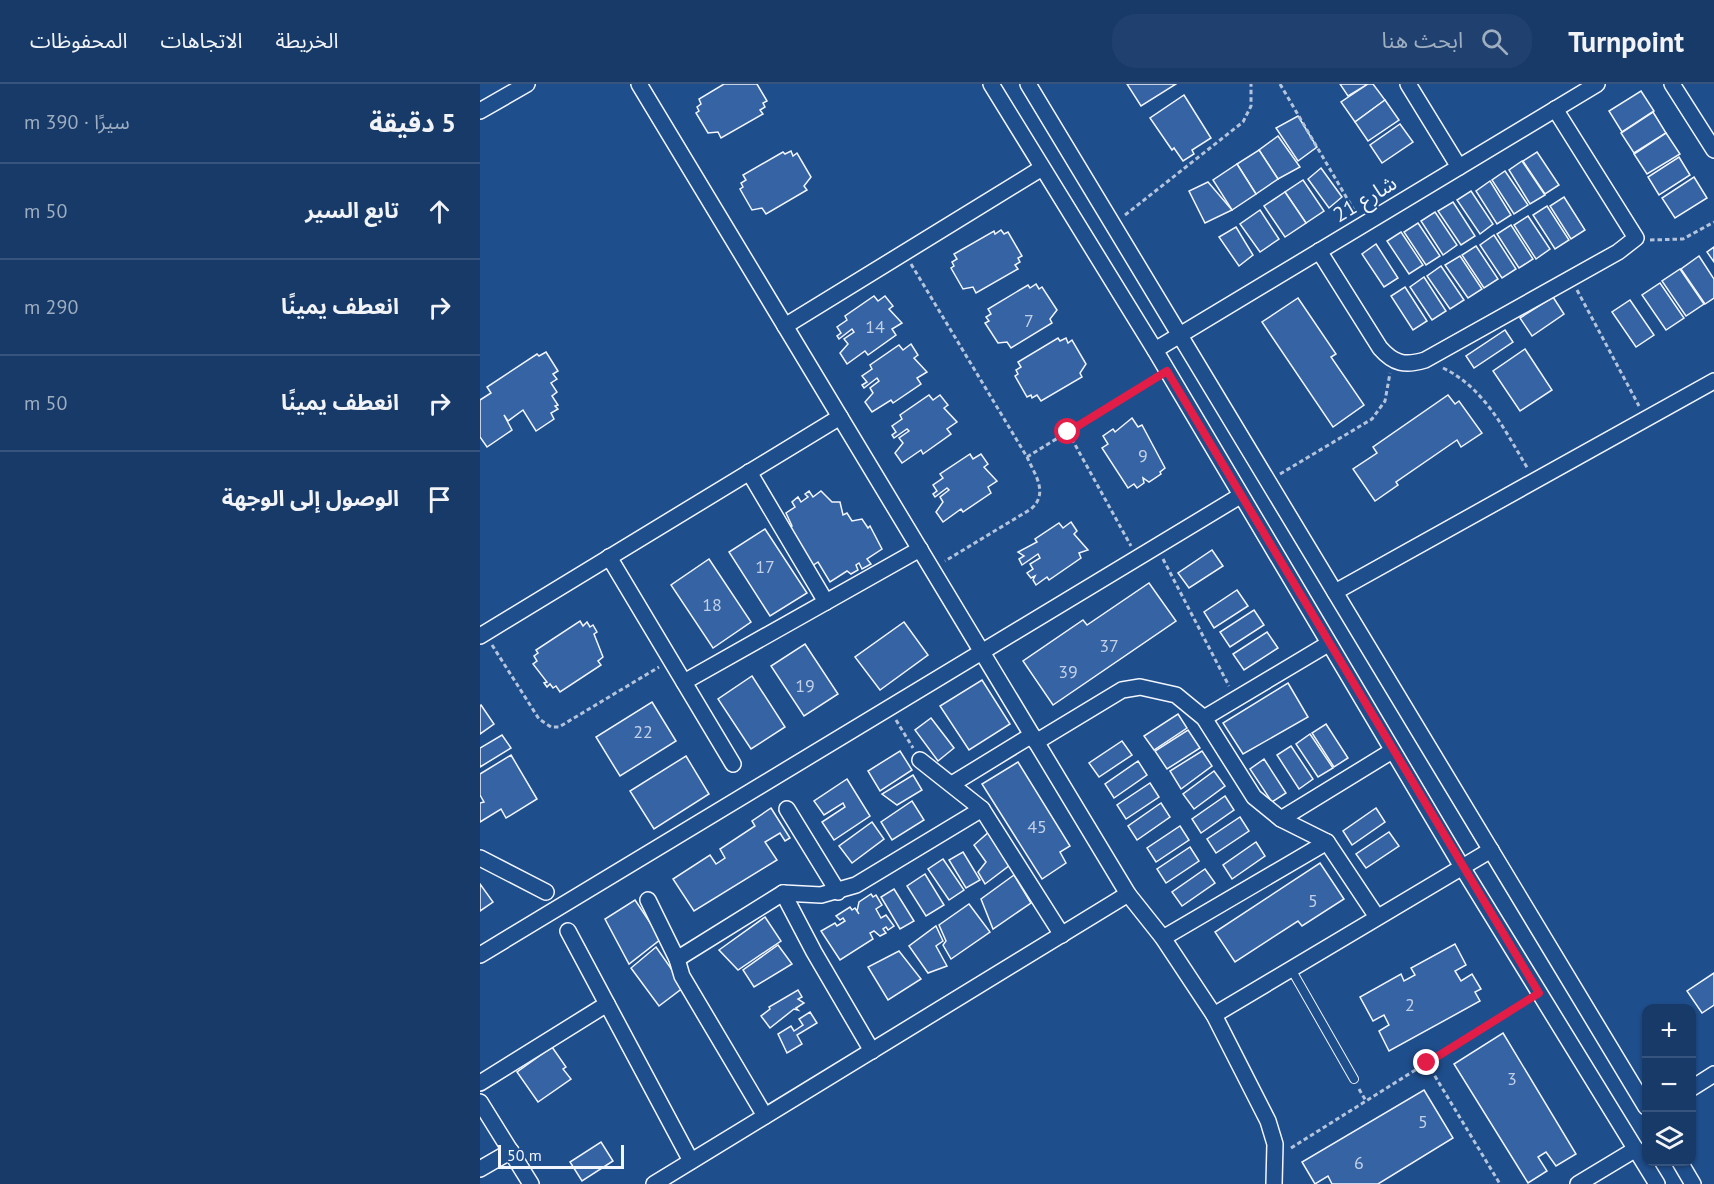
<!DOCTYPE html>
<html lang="ar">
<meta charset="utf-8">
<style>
:root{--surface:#173a69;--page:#20416f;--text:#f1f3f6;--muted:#9eadc0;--line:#36547d}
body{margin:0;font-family:"PT Sans","Noto Sans Arabic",sans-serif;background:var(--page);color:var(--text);direction:rtl}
.controls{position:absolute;right:18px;bottom:18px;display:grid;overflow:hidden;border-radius:12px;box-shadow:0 2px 4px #0004}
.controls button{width:54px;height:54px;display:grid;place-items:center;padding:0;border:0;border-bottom:2px solid var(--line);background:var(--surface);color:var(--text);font:30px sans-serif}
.scale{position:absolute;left:18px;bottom:15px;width:126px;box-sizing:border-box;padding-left:6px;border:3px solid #f2f6ff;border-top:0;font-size:16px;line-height:21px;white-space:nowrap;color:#f2f6ff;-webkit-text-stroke:4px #1f4e8c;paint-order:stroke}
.stop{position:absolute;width:18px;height:18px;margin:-14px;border:4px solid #e11d48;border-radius:50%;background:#fff}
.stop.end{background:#e11d48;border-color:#fff;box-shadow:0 2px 6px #0008}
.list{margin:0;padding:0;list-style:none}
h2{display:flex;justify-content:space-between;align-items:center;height:78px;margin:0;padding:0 24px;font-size:26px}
h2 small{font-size:20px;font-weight:400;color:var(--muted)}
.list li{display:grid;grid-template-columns:39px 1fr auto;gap:18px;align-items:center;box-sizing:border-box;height:96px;padding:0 24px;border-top:2px solid var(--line)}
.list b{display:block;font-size:22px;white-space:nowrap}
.list em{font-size:20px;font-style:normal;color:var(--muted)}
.icon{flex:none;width:33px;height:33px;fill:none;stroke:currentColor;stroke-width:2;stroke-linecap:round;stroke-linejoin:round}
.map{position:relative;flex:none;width:1234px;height:1100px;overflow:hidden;direction:ltr}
header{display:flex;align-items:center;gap:36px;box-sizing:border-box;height:84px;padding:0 30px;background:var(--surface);border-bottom:2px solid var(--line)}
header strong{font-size:28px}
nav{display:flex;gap:33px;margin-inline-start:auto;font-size:21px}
.search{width:420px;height:54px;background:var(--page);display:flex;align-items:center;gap:15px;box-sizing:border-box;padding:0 21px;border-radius:24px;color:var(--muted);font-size:22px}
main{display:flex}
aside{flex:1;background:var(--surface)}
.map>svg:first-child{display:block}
.building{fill:#3563a3;stroke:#f2f6ff;stroke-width:1.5}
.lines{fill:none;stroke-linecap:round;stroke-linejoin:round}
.service-casing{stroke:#f2f6ff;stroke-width:10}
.minor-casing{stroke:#f2f6ff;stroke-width:18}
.path{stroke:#b3c4dc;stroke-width:3;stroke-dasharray:4.5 3;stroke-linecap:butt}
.service{stroke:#1f4e8c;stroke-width:8}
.minor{stroke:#1f4e8c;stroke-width:15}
.route{stroke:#e11d48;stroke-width:8}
.labels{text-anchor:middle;stroke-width:4.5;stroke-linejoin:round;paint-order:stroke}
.number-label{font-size:18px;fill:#c3d1e8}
.street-label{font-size:21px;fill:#f2f6ff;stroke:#1f4e8c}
</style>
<header>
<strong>Turnpoint</strong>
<div class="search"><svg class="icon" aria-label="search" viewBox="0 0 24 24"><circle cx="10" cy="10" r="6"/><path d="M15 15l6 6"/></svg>ابحث هنا</div>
<nav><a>الخريطة</a><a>الاتجاهات</a><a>المحفوظات</a></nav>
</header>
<main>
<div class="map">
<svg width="1234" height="1100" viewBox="0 0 1234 1100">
<rect width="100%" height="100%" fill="#1f4e8c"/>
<g class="building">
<path d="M244,0H277L287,17L283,19L285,23L280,26L283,30L241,54L238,48L228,49L216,29L219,27L217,23L221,20L219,15Z"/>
<path d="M647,0H696L661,22Z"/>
<path d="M860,0H888L868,12Z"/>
<path d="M888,0H893L905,16L875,38L861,18Z"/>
<path d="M1161,7L1174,27L1142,48L1129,27Z"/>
<path d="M704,11L731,54L712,66L714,70L703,77L694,64L692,66L670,34Z"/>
<path d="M905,16L919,36L888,57L875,38Z"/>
<path d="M1173,28L1186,49L1154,69L1141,49Z"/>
<path d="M818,32L837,63L818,77L796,44Z"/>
<path d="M920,40L933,58L902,79L890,61Z"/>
<path d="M1186,49L1200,70L1167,90L1154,70Z"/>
<path d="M798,52L820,83L798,95L779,66Z"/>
<path d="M779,66L798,95L776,110L757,80Z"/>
<path d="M311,67L313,72L317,69L331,93L324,102L327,106L286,130L282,124L272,126L260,105L263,103L261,99L266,96L263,91L303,68L305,70Z"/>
<path d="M1057,68L1079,101L1065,110L1043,77Z"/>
<path d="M1199,73L1210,91L1179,111L1168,93Z"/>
<path d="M1042,77L1065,111L1050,120L1029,86Z"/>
<path d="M757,80L776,110L752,126L733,96Z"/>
<path d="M841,84L862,113L849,124L828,95Z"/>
<path d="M1025,87L1048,121L1034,130L1012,96Z"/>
<path d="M1214,93L1227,114L1195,134L1182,114Z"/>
<path d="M823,96L844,127L826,139L805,108Z"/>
<path d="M1010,97L1031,131L1017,140L996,107Z"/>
<path d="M728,98L752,126L725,139L709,107Z"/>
<path d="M991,107L1013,140L1000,150L977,116Z"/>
<path d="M805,108L826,139L805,153L784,122Z"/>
<path d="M1084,113L1105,146L1091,155L1070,122Z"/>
<path d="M973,118L995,152L981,161L958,127Z"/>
<path d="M1067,122L1089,156L1075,165L1053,131Z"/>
<path d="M780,126L799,155L780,168L760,140Z"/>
<path d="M955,128L977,161L963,171L941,137Z"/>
<path d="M1048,132L1070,165L1056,175L1034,141Z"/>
<path d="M938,139L960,172L946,181L924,148Z"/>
<path d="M1031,141L1053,175L1039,184L1017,150Z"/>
<path d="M756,143L773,171L759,182L739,153Z"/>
<path d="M521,146L524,150L528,148L542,172L538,174L540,178L535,181L538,185L496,209L493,203L483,205L471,184L474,182L472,178L477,175L474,170L514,147L515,150Z"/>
<path d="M921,148L943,181L929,190L907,157Z"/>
<path d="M1014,151L1036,185L1022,194L1000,161Z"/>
<path d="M896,160L918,194L904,203L882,170Z"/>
<path d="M996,162L1018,195L1004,204L982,171Z"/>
<path d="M1234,163V178L1227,168Z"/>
<path d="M980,172L1002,205L988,214L965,181Z"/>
<path d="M1219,172L1234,195V214L1225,220L1201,185Z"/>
<path d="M961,182L984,216L970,225L947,192Z"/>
<path d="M1200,185L1224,220L1206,232L1182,197Z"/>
<path d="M944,193L966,227L952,236L930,203Z"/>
<path d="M1180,199L1204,234L1186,246L1162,211Z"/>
<path d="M556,200L559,205L562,203L577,226L570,235L572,239L531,264L527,258L518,259L505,239L509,237L506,233L511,230L508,225L548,201L550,204Z"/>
<path d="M925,203L947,237L933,246L911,212Z"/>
<path d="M394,212L398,217L405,212L413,222L409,225L422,239L412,245L416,251L388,271L385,267L367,280L360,269L368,260L364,255L374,248L372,245L359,255L357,252L361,249L357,243L367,236L365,232Z"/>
<path d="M1073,213L1084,230L1052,252L1040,234Z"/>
<path d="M818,214L856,270L851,273L884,321L853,343L782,238Z"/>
<path d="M1150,216L1174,251L1156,263L1132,228Z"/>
<path d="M1025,246L1033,258L994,284L986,272Z"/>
<path d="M578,254L580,257L586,254L588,259L592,256L606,280L600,289L602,293L561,317L557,311L552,314L551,311L547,313L535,292L538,290L536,286L541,283L538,278Z"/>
<path d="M431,260L438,271L434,274L447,288L437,294L441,300L413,319L411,316L392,328L385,318L393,309L390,304L399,297L397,294L384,304L382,301L387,298L382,292L392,285L390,281L419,261L423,266Z"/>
<path d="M1045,265L1072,306L1040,327L1013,287Z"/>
<path d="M66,268L78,287L73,290L77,295L71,299L77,308L72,312L78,321L75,322L78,325L71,329L74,335L56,347L43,326L28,337L24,331L32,346L7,363L0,353V316L11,309L7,303L57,270L59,272Z"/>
<path d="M449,311L453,316L460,311L468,321L464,324L477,338L467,345L471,350L443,370L441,366L422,379L415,369L423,359L419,354L429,347L427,345L414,354L412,351L416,348L412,342L422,335L420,331Z"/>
<path d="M968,311L975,320L979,317L1002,349L981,363L977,356L916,398L918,401L895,417L873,385L897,369L893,363Z"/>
<path d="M652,334L658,343L662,341L685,384L680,388L681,390L669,398L663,394L664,399L657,404L654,400L648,404L622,364L628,360L623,352L633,345L635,348Z"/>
<path d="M490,370L493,375L501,370L508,380L504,383L517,397L508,403L511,409L483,428L481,425L463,438L456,428L463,418L460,413L469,406L467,404L455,413L453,410L457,407L453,401L463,394L460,390Z"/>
<path d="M329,407L333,413L341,407L352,418H360L363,431L367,429L372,437L382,435L388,444L390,442L402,465L387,475L391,480L382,485L379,479L376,481L378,486L371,490L367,487L350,498L338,478L332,482L315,459L319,457L308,445L312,442L306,429L315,423L312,418L318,413L321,418L328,413L325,410Z"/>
<path d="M591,438L597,447L594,450L608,466L599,469L601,474L569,496L567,493L556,501L553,496L555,492L551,494L547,489L553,485L550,480L560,474L558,470L542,481L539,475L544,472L538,468L557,458L555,455L579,439L583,444Z"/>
<path d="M285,445L327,509L290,532L249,468Z"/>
<path d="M732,466L743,482L709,504L698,489Z"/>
<path d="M229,475L271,538L233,564L191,501Z"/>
<path d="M669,499L696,537L573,621L543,577L603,536L607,541Z"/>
<path d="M757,506L768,522L734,544L724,528Z"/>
<path d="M774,526L784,541L750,563L740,548Z"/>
<path d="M100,537L103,542L107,538L110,543L113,541L117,548L114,550L123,573L118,577L121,581L80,608L76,602L73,604L70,600L67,603L64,599L67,598L53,580L57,577L54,572L58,569L56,566Z"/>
<path d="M424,538L448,571L400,606L375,573Z"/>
<path d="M787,548L798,564L764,586L753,570Z"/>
<path d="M325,560L358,610L324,632L291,582Z"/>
<path d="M272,592L305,643L271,665L238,615Z"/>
<path d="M502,596L530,640L489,666L460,622Z"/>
<path d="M808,599L828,633L763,670L743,639Z"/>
<path d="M172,618L196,657L140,692L116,653Z"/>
<path d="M1,621L14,640L0,650V622Z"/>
<path d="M698,630L707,644L674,666L664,652Z"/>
<path d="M451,634L474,664L458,677L435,646Z"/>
<path d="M846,640L868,674L854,683L832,649Z"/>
<path d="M708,646L720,664L687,685L675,667Z"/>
<path d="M830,650L853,684L838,693L816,660Z"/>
<path d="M22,651L31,664L0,683V664Z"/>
<path d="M642,657L652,671L619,693L609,679Z"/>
<path d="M811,662L833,695L819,705L797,671Z"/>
<path d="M420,667L432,686L400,707L388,687Z"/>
<path d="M722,667L732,682L701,705L690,687Z"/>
<path d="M31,671L57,715L26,734L21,725L0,738V719L4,718L0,711V690Z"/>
<path d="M206,672L229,710L174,745L150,707Z"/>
<path d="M784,675L806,709L792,718L770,685Z"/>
<path d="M658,677L667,691L634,714L625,700Z"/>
<path d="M538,678L590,762L580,768L586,779L562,795L502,700Z"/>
<path d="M734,687L745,702L714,725L703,710Z"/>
<path d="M433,691L442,706L417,721L402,710Z"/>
<path d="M367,695L390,732L354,756L342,738L365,723L363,719L344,731L334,717Z"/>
<path d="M670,699L679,713L646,735L637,721Z"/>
<path d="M745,712L754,726L721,749L712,735Z"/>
<path d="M432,717L444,736L412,756L401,738Z"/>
<path d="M681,719L690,733L657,756L648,742Z"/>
<path d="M291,724L310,754L305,757L300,749L285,758L297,776L214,827L193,795L230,771L236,780L245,774L240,765L275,742L272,737Z"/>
<path d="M896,724L905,738L872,761L863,747Z"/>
<path d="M760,733L769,747L736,769L727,755Z"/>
<path d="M392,738L404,755L372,779L359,762Z"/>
<path d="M700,742L709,756L676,778L667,764Z"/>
<path d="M509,748L530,781L505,800L498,788L506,778L494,761Z"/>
<path d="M909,748L919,762L886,784L876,770Z"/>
<path d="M776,758L785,772L752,795L743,781Z"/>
<path d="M710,763L719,777L686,799L677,785Z"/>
<path d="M483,768L500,796L486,804L469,776Z"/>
<path d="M463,775L484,806L469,816L448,785Z"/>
<path d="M840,779L864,815L822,842L818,837L755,878L735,848Z"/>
<path d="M725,785L735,799L702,822L692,808Z"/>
<path d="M445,790L464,821L446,832L427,802Z"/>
<path d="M534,791L551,819L513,845L501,815Z"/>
<path d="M0,800L13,818L0,827Z"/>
<path d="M414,805L434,837L420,845L401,813Z"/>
<path d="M391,810L393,813L396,811L402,821L396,825L401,834L406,831L414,842L408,846L406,843L403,845L406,849L400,852L394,847L390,849L393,855L360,876L341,847L355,839L357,842L365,837L363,834L360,836L356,832L370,823L372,826L375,824L379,830L377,827L379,818Z"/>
<path d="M155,816L181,855L149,880L125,835Z"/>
<path d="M489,820L510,848L471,875L463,861L466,857L459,841Z"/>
<path d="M285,833L301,857L258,886L239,866Z"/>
<path d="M456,842L463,857L456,862L467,882L448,889L429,862Z"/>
<path d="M975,860L986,881L975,887L981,897L992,890L1001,905L995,908L1000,917L909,967L899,947L909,941L904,931L893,937L880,913L921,890L924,897L935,891L931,884Z"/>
<path d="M298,861L312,880L274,903L263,886Z"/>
<path d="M176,863L204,903L179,922L151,884Z"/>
<path d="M419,867L441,895L408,916L388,883Z"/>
<path d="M1234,889V921L1222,929L1207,907Z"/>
<path d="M318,906L322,913L318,915L324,919L316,924L318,926L314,925L290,944L281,932L290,925L289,923Z"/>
<path d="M330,928L337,939L317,951L322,960L307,969L298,950L311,942L314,947L323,941L319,935Z"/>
<path d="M1023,949L1096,1070L1076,1082L1066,1068L1058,1073L1067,1087L1048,1099L974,980Z"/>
<path d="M72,963L86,983L83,985L91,995L58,1018L37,988Z"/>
<path d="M944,1006L973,1054L898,1100H852L848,1092L835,1100L822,1078Z"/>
<path d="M121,1058L133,1077L102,1097L90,1078Z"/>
</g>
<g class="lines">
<defs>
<path id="service" d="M811,885L874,995"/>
<g id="minor">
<path d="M159,0L648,810L683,854L734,931L788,1037L795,1060L794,1100"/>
<path d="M511,0L675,266L982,783L1177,1100"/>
<path d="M548,0L1166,1023"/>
<path d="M928,0L979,83"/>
<path d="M1192,0L1234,66"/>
<path d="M0,27L47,0"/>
<path d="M839,167L900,264C914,280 925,282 945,276L1138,168L1156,154L1075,25"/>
<path d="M305,242L562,84"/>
<path d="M675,266L1117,0"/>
<path d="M269,388L346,518"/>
<path d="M129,473L253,680"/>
<path d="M855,508L1234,297"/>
<path d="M0,552L360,333"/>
<path d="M204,598L440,465"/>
<path d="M724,634L848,560"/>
<path d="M556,658L642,606L660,603L696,611L724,634L774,713L801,735L847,758L897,833"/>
<path d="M440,676L502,725L582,851"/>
<path d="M472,700L552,651"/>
<path d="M307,725L358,808"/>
<path d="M801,735L912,667"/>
<path d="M0,774L66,808"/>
<path d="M303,809L334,868L392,967"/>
<path d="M168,816L197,875L202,892L285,1032"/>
<path d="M88,847L211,1077"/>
<path d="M683,854L847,758"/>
<path d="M0,871L760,412"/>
<path d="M197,875L303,809L341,811L376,801L502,725"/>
<path d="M734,931L1011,766"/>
<path d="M0,999L127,920"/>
<path d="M1212,1004L1234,990"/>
<path d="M0,1018L51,1100"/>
<path d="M1200,1078L1213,1100"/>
<path d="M0,1085L31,1067"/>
<path d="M174,1100L648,810"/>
<path d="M1098,1100L1156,1065"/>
</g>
</defs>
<use href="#service" class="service-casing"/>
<use href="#minor" class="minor-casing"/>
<g class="path">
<path d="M800,0L875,128"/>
<path d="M645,131L763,38L771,22V0"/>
<path d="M1170,156L1203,155L1234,138"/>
<path d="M431,180L547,373C555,391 569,409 551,425L465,477"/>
<path d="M1097,206L1159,322"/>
<path d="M963,284C1005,304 1025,347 1048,385"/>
<path d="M588,348L651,462"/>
<path d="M547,373L675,294"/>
<path d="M800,390L892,335L905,317L910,289"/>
<path d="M683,475L749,602"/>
<path d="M12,561L59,635L71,643H79L179,583"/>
<path d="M416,636L433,664"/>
<path d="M947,979L1020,1100"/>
<path d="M879,1005L886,1017"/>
<path d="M811,1064L1047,916"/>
</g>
<use href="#service" class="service"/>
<use href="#minor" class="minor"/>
</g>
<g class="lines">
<path class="route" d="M588,348L687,287L1059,909L947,979"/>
</g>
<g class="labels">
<g class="number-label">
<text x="549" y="243">7</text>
<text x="395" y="249">14</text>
<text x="663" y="378">9</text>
<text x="285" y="489">17</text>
<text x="232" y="527">18</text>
<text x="629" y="568">37</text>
<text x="588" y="594">39</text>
<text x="325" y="608">19</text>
<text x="163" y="654">22</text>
<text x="557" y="749">45</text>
<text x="833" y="823">5</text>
<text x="930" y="927">2</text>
<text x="1032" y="1001">3</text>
<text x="943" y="1044">5</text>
<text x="879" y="1085">6</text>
</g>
<g class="street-label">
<text transform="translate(885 115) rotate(-31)" y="7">شارع 21</text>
</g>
</g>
</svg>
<div class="controls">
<button>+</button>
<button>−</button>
<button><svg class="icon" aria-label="layers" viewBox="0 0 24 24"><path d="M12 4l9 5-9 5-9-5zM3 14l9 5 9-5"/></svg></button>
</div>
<div class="scale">50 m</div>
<div class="stop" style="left:588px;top:348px"></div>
<div class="stop end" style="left:947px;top:979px"></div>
</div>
<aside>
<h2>5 دقيقة<small>سيرًا · 390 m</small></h2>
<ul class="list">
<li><svg class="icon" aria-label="ahead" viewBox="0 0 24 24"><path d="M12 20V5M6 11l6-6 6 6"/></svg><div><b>تابع السير</b></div><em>50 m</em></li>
<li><svg class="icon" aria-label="right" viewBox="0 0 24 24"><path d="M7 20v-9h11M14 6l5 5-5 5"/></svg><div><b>انعطف يمينًا</b></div><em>290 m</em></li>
<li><svg class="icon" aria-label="right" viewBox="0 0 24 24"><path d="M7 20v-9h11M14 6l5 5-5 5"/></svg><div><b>انعطف يمينًا</b></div><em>50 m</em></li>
<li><svg class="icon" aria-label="arrive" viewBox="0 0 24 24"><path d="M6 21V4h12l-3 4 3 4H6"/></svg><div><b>الوصول إلى الوجهة</b></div></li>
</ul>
</aside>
</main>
